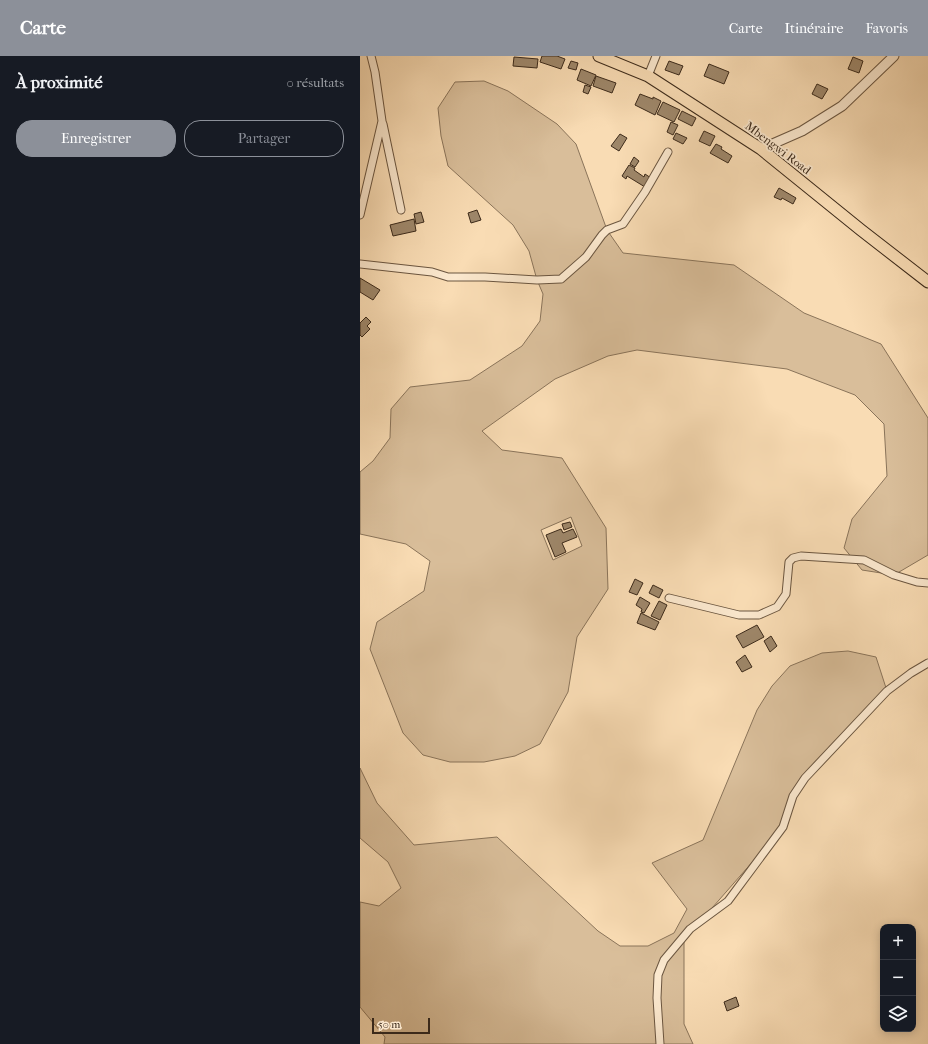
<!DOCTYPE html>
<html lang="fr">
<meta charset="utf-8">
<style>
:root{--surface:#171b24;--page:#20242c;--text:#f1f3f6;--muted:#9ea1a6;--line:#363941;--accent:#8c9099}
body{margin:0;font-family:"IM FELL French Canon",serif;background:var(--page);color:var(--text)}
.controls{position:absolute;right:12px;bottom:12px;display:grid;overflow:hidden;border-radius:8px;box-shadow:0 2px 10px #0003}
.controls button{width:36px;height:36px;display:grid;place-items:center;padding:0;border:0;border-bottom:1px solid var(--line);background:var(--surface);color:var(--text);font:20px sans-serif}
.scale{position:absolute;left:12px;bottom:10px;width:58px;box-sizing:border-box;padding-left:4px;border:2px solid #3c2a1a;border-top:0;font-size:11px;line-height:14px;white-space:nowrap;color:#3c2a1a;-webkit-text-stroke:3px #fbe8ce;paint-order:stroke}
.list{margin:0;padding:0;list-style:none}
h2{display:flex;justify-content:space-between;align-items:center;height:52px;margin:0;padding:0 16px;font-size:17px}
h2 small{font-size:13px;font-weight:400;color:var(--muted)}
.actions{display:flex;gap:8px;padding:12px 16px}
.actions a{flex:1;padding:9px 0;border:1px solid var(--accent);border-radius:16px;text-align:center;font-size:14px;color:var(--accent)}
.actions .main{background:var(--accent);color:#fff}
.icon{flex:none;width:22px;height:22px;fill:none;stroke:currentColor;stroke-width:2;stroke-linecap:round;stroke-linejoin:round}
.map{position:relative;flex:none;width:568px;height:988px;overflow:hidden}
header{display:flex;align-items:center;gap:24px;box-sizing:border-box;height:56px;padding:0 20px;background:var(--accent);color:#fff}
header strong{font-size:19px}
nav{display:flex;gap:22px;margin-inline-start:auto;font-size:14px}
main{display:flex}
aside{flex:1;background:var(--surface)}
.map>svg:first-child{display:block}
.green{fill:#d9be9a;stroke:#8a745a;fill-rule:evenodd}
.building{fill:#9e876a;stroke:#3c2a1a}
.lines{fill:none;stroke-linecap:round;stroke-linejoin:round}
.minor-casing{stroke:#6b5640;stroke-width:9}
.tertiary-casing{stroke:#6b5640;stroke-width:11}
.primary-casing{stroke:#3c2a1a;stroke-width:13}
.minor{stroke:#fbe8ce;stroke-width:7}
.tertiary{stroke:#fbe8ce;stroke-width:9}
.primary{stroke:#f9dcb4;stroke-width:11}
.labels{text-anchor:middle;stroke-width:3.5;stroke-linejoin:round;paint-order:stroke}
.street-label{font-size:12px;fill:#3c2a1a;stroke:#fbe8ce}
</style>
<header>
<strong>Carte</strong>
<nav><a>Carte</a><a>Itinéraire</a><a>Favoris</a></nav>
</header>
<main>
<aside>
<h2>À proximité<small>0 résultats</small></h2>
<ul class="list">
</ul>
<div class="actions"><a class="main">Enregistrer</a><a>Partager</a></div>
</aside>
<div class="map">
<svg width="568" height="988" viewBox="0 0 568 988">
<rect width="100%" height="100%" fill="#f9dcb4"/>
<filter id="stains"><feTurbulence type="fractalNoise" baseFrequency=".005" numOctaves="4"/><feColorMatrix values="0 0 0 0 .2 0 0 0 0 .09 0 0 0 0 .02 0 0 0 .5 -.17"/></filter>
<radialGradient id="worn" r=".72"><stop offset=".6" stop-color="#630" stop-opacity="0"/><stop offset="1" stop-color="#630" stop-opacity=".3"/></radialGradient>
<g class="green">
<path d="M124,25L148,35L197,68L216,88L247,174L263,197L374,209L444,257L521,288L568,362V499L534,519L502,514L484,492L492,463L527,420L524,368L495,339L427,313L277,294L248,300L195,323L122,375L142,394L202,402L246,472L248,533L217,581L208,636L180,688L155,700L124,706H90L63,699L43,677L10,593L17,566L64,535L70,505L46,488L0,478V416L13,405L30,382L31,353L50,331L110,324L162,290L180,265L183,238L177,224L169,195L153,169L88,110L81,80L78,52L95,26ZM211,461L222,490L193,504L181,474Z"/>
<path d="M488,595L516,601L527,635L433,740L423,771L324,884V968L333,988H24L25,981L0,951V846L19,850L41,832L28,806L0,782V712L17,747L54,789L137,781L238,875L260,890H288L314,877L327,853L292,807L343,784L397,654L412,630L430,610L462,597Z"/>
</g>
<g class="building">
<path d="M182,0H197L205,3L201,13L180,6Z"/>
<path d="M154,1L178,3L177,12L153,10Z"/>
<path d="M493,1L503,5L499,17L488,13Z"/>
<path d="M211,5L218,7L216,14L208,12Z"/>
<path d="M309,5L323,10L319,19L305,14Z"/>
<path d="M349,8L369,16L364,28L344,20Z"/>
<path d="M221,13L236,19L231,30L217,24Z"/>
<path d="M236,20L256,27L252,37L233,30Z"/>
<path d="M457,28L468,33L462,43L452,38Z"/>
<path d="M225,29L231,31L228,38L223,36Z"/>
<path d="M280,38L293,43V41L301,45L295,59L275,49Z"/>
<path d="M303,46L320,54L314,66L297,58Z"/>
<path d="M322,55L336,62L332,70L318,63Z"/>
<path d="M311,66L318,69L313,79L307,76Z"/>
<path d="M344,75L355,80L350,90L339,85Z"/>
<path d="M316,77L327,82L323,88L313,83Z"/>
<path d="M260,78L267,82L259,95L251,90Z"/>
<path d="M356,88L362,91L361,93L372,100L368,107L350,97Z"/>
<path d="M274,101L279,105L275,111L270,108Z"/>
<path d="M269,109L275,112L274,114L284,121L285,118L291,122L285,131L267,120L266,123L262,120Z"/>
<path d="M419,132L436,142L433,148L422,142L421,144L414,141Z"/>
<path d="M117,154L121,164L111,167L108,157Z"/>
<path d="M61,156L64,166L56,168L54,158Z"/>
<path d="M54,163L56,175L33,180L30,169Z"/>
<path d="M0,222L20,234L13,244L0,236Z"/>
<path d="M6,261L11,266L7,270L10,273L2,281L0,279V267Z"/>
<path d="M210,466L212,471L204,474L202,468Z"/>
<path d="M201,473L203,477L213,473L217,481L202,487L206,496L195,501L186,479Z"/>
<path d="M275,523L283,527L277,539L269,536Z"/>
<path d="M293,529L303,534L299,542L289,537Z"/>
<path d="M280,541L290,547L284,557L281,556L282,553L276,549Z"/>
<path d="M299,545L307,549L300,564L291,560Z"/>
<path d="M281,557L299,566L295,574L277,567Z"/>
<path d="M397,569L404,581L383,592L376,580Z"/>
<path d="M411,580L417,590L410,596L404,585Z"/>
<path d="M385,599L392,611L382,616L376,606Z"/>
<path d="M376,941L379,950L367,955L364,946Z"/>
</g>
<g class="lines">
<defs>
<g id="minor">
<path d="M288,20L296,0"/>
<path d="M23,68L41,154"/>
<path d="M0,159L22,65L15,16L11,0"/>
<path d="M0,208L72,216L88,221H125L177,224L201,223L226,201L242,179L247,174L263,168L285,136L308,96"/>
<path d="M309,542L379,559H399L417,551L426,538L429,506L433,502L441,500L504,504L534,519L557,526L568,527"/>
<path d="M300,988L297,942L298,919L304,904L330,873L368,845L423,771L433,740L445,722L527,635L551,617L568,607"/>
</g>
<path id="tertiary" d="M401,93L442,75L482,50L534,0"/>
<path id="primary" d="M239,0L288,20L401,93L501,174L568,226"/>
</defs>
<use href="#minor" class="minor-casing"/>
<use href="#tertiary" class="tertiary-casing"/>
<use href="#primary" class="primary-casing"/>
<use href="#minor" class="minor"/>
<use href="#tertiary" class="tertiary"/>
<use href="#primary" class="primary"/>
</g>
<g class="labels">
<g class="street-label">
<text transform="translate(418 92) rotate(37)" y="4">Mbengwi Road</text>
</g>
</g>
<rect width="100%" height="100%" filter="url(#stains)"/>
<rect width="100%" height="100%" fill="url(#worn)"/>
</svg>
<div class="controls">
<button>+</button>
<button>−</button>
<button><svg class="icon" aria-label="layers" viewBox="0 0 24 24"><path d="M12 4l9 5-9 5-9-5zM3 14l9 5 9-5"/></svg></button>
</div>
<div class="scale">50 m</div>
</div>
</main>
